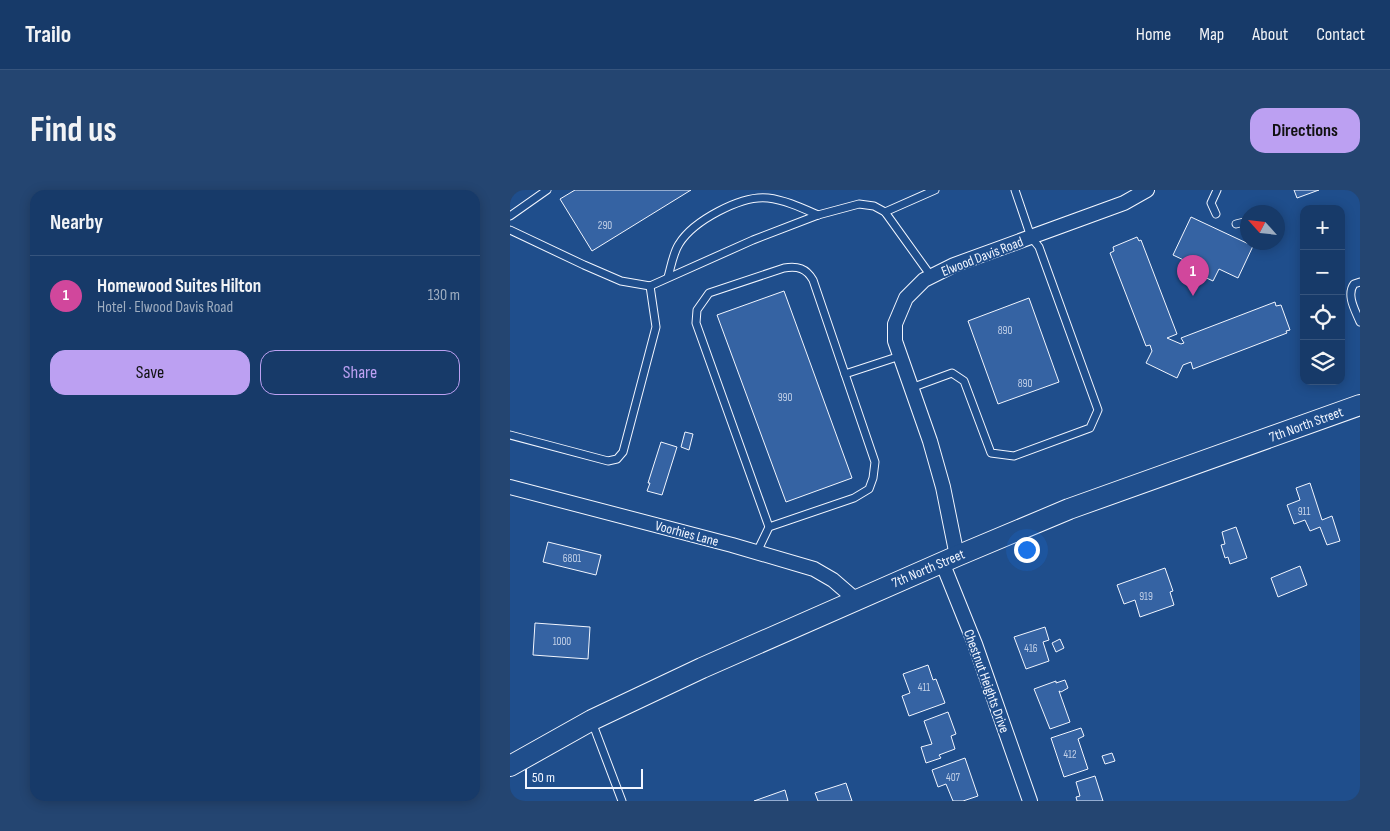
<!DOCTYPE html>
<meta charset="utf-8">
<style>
:root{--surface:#173a69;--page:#244571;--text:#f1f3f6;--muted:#9eadc0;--line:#36547d;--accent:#bca0f2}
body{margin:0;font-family:"Sofia Sans Condensed",sans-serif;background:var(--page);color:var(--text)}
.controls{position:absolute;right:15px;top:15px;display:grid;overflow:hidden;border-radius:10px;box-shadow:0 2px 12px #0003}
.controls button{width:45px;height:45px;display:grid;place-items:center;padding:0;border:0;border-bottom:1px solid var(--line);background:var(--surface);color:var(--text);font:25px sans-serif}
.compass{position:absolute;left:730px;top:15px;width:45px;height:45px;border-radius:50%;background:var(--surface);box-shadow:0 2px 12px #0003;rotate:297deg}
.scale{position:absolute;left:15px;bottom:12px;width:118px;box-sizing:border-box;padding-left:5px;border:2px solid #f2f6ff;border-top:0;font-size:14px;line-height:18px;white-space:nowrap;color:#f2f6ff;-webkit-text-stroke:4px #1f4e8c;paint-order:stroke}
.you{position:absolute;left:516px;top:359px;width:18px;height:18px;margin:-12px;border:4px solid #fff;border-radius:50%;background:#1a73e8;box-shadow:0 0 0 8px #1a73e833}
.badge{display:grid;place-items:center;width:32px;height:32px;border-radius:50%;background:var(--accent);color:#fff;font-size:16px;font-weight:700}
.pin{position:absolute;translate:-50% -41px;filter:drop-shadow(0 1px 2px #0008)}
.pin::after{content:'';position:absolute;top:26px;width:18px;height:15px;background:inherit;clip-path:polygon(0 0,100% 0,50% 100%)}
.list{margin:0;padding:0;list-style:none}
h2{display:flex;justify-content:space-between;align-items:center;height:65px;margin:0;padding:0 20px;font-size:21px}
h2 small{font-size:16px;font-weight:400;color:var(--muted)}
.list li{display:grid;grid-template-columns:32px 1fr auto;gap:15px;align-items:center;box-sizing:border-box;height:80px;padding:0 20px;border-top:1px solid var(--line)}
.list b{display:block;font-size:19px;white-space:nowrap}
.list p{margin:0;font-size:16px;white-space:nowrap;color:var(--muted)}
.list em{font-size:16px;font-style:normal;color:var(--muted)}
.actions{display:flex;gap:10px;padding:15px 20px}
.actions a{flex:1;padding:11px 0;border:1px solid var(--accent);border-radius:15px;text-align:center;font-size:18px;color:var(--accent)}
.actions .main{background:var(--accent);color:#111}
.icon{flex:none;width:28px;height:28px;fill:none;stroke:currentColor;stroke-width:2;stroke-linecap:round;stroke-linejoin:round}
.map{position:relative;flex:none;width:850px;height:611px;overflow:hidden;border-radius:15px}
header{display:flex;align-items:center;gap:30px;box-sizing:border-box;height:70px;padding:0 25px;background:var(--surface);border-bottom:1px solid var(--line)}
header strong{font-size:24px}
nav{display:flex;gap:28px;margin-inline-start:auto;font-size:18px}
.intro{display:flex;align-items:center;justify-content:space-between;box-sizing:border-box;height:120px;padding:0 30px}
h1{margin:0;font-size:35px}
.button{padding:12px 22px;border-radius:15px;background:var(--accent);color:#111;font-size:18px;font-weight:700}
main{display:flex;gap:30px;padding:0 30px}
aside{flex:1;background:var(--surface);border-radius:15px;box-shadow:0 2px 12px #0003}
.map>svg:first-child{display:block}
.building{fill:#3563a3;stroke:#f2f6ff}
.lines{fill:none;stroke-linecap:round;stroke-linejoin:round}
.lane-casing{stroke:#f2f6ff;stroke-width:9}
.street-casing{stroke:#f2f6ff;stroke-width:16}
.secondary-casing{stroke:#f2f6ff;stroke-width:22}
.lane{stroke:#1f4e8c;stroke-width:7}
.street{stroke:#1f4e8c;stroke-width:14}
.secondary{stroke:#1f4e8c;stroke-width:20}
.labels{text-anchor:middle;stroke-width:4;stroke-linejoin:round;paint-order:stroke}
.number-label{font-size:11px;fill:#c3d1e8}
.street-label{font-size:14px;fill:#f2f6ff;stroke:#1f4e8c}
</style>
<header>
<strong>Trailo</strong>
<nav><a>Home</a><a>Map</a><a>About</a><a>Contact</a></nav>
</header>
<div class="intro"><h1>Find us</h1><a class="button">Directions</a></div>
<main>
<aside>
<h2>Nearby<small></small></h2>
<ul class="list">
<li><span class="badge" style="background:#d1479c">1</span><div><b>Homewood Suites Hilton</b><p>Hotel · Elwood Davis Road</p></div><em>130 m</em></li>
</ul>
<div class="actions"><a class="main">Save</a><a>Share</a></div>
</aside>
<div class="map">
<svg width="850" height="611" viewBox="0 0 850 611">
<rect width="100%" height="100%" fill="#1f4e8c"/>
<g class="building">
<path d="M65,0H181L82,61L50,9Z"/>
<path d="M784,0H809L787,8Z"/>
<path d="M681,27L743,56L728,88L709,79L703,91L677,79L680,73L663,65Z"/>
<path d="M627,47L629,51L631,50L667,144L657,148L671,154L674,153L671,148L765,112L766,116L771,115L780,140L776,141L777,143L683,179L681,172L673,175L667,188L636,173L642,161L640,155L636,156L600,63L604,61L603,57Z"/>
<path d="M274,101L342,288L276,312L207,125Z"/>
<path d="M519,108L549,192L488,214L458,131Z"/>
<path d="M175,242L183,244L179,260L171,257Z"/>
<path d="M151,252L167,257L152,305L137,301L140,293H138Z"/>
<path d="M800,293L812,330L822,326L830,351L817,355L810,337L800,341L795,330L784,334L777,315L790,310L786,298Z"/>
<path d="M726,337L737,368L720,374L718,367L715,368L711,355L715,354L712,342Z"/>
<path d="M38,352L91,365L86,385L33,372Z"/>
<path d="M790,376L797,395L768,407L761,388Z"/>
<path d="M655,378L663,401L660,402L664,415L630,427L625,410L614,414L607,395Z"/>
<path d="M25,433L80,437L78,469L23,465Z"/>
<path d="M535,437L539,450L533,452L539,471L516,479L504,447Z"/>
<path d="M550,449L554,458L546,462L542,453Z"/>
<path d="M418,475L423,490L426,489L435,513L399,526L392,506L400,503L393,484Z"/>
<path d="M555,490L558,498L551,502L549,501L560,532L540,539L524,499L546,491V493Z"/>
<path d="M438,522L446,544L441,546L445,559L429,565L431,568L416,573L411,557L422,554L414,531Z"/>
<path d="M571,538L574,546L568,549L578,579L554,587L541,548Z"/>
<path d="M602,563L605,571L595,574L592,566Z"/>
<path d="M455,568L468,606L453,611H443L436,594L428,597L422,580Z"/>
<path d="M585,586L593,611H567L566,607L570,606L566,592Z"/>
<path d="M336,593L342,611H308L305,603Z"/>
<path d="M275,600L278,611H244Z"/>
</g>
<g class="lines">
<defs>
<g id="lane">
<path d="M375,22L425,0"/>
<path d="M706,24L701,13L707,0"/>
<path d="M0,26L37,0"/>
<path d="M726,34L738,31"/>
<path d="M0,40L74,75L111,91L140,96L243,50L308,25L349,14L364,16L375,22L421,86"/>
<path d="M158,87C161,77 163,63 169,54C183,31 231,5 258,8C275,10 292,18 308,25"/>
<path d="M850,92L844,94C836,105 845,120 850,132"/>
<path d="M401,198L442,183L454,191L481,263L504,266L580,238L588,220L529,57L521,47L505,0"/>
<path d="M0,245L98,271L107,269L113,262L146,137L140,96"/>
<path d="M259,337L186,133L187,120L199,103L274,78C288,76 296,78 303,90L335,184"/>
<path d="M247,362L259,337L344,308L359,299L363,288L365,272L335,184L390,166"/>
<path d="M82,532L112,611"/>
</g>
<g id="street">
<path d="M0,297L222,355L304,379L323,390L345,409"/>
<path d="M447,366L433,297L420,251L385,151V134L396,108L414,90L444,75L614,13L637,0"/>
<path d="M432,372L465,454L520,611"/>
</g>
<path id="secondary" d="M0,576L82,530L192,478L447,366L559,319L850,215"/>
</defs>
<use href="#lane" class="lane-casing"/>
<use href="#street" class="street-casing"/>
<use href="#secondary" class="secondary-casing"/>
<use href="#lane" class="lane"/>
<use href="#street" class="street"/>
<use href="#secondary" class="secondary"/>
</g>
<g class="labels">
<g class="number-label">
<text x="95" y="39">290</text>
<text x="495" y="144">890</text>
<text x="515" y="197">890</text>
<text x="275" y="211">990</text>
<text x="794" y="325">911</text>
<text x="62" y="372">6801</text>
<text x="636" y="410">919</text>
<text x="52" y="455">1000</text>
<text x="521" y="462">416</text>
<text x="414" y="501">411</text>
<text x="560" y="568">412</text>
<text x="443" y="591">407</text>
</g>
<g class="street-label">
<text transform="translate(472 66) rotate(-21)" y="5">Elwood Davis Road</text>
<text transform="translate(796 234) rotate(-20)" y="5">7th North Street</text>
<text transform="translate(177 343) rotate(15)" y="5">Voorhies Lane</text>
<text transform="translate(418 378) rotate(-23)" y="5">7th North Street</text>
<text transform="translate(477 491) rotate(70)" y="5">Chestnut Heights Drive</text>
</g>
</g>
</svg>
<div class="controls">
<button>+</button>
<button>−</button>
<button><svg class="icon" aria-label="locate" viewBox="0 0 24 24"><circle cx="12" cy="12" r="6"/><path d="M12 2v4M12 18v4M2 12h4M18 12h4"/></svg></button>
<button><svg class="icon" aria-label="layers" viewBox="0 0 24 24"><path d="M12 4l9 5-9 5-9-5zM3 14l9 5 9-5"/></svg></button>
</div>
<svg class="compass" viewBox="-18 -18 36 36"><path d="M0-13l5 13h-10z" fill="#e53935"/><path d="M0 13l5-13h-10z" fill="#9eadc0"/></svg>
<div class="scale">50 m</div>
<div class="you"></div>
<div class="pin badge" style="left:683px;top:106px;background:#d1479c">1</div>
</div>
</main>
